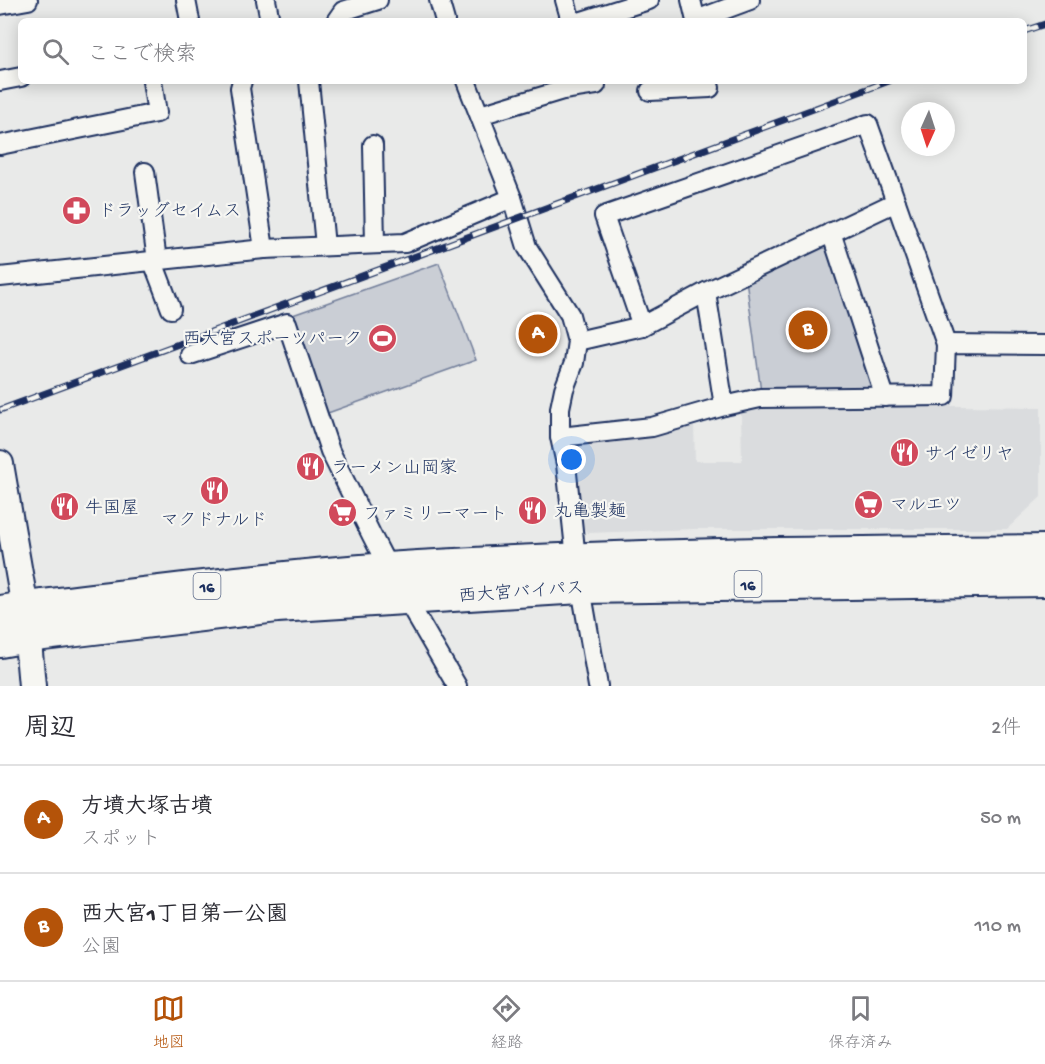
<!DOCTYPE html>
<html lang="ja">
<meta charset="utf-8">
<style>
:root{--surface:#fff;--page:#f7f7f7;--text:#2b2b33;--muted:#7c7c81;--line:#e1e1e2;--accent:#b45309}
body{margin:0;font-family:"Gochi Hand","Klee One",sans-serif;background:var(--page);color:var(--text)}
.compass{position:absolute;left:901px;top:102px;width:54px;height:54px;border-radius:50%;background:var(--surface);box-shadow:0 3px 15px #0003;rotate:183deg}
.you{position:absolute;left:572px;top:460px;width:21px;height:21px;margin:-15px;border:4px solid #fff;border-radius:50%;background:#1a73e8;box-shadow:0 0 0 9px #1a73e833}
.badge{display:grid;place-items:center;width:39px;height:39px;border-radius:50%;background:var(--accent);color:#fff;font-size:20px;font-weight:700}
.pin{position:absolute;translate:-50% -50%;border:3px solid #fff;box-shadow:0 2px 6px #0006}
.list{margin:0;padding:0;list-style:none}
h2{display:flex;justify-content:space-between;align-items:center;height:78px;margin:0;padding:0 24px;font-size:26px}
h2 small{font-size:20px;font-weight:400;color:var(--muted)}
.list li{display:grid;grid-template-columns:39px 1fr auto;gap:18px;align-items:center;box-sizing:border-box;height:108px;padding:0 24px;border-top:2px solid var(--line)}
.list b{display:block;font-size:22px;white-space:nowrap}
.list p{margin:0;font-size:20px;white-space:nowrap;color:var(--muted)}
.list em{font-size:20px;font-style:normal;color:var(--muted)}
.icon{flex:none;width:33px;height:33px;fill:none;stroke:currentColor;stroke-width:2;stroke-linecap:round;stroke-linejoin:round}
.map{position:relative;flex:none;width:1045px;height:686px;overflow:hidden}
.search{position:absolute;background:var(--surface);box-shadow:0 3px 15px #0003;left:18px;right:18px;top:18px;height:66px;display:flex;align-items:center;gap:15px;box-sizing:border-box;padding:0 21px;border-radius:9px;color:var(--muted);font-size:22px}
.sheet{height:294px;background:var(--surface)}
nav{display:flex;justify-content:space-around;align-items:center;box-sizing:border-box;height:84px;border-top:2px solid var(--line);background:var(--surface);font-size:16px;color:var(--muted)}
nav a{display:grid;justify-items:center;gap:3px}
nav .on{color:var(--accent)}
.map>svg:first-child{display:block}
.built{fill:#dadcde}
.green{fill:#caced5;stroke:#727e9a;stroke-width:1.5}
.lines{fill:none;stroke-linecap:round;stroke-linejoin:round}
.street-casing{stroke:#1b2f5e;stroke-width:22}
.secondary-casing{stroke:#1b2f5e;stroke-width:30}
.highway-casing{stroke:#1b2f5e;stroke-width:36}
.street{stroke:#f6f6f2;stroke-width:18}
.secondary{stroke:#f6f6f2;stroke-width:26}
.highway{stroke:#f6f6f2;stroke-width:32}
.rail-casing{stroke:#1b2f5e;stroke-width:7}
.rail{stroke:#f6f6f2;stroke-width:4.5;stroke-dasharray:14;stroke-linecap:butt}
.labels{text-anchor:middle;stroke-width:4.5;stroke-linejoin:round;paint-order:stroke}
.shield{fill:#f6f6f2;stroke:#5d6b8a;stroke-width:1.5}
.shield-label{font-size:16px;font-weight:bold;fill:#1b2f5e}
.poi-label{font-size:18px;fill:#1b2f5e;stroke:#f6f6f2;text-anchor:start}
.street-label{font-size:18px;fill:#1b2f5e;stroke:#f6f6f2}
</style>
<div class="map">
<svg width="1045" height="686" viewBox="0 0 1045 686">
<rect width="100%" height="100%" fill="#e9eae9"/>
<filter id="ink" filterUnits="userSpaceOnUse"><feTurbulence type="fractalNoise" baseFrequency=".0167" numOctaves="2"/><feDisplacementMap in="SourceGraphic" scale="12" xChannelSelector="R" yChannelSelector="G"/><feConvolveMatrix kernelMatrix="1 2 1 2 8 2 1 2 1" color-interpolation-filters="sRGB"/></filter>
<g filter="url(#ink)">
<path class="built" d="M768,404L1041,407V497L1007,529H695L588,533L581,526L573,451L580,444L649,437L694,425L695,461H742L741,413Z"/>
<g class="green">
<path d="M824,245L833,246L877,390L761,392L746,279Z"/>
<path d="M439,263L476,360L325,414L290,316Z"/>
</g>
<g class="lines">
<defs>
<g id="street">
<path d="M186,0L190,21"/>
<path d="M266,0L270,21"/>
<path d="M439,0L445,21"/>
<path d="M565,0L571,21"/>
<path d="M691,0L696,21"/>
<path d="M0,5L28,0"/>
<path d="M696,20L750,0"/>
<path d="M336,21L343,11L378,0"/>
<path d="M582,21L649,0"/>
<path d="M0,81L21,77"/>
<path d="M242,81L240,88L264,249"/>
<path d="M309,81L325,246"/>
<path d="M466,81L512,198L527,247L570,315L577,341L574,363L564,389L560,408V437L566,464L576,559L598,686"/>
<path d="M650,91L710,88L708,81"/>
<path d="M480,115L563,90L596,85"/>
<path d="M0,145L157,113L152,81"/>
<path d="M373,145L375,244"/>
<path d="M145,172L156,253L155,267L171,309"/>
<path d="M831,232L885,397"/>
<path d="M0,277L264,249L405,243L512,198"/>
<path d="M706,292L724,406"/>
<path d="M642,326L604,216L868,124L896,202"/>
<path d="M577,341L642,326L706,292L896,202L946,344"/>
<path d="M190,355L287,323L330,451L372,536L389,569L457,686"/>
<path d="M560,437L652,427L724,406L760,398L944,396L946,344L1045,345"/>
</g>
<path id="secondary" d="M0,464L25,608L32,686"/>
<g id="highway">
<path d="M0,612L25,608C146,594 266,578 387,569C606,554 826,553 1045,551"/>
<path d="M0,641L27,636L277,606L581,587L1045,580"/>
</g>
</defs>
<use href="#street" class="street-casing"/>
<use href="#secondary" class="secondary-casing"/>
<use href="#highway" class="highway-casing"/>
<use href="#street" class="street"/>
<use href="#secondary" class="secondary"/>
<use href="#highway" class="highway"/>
<defs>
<g id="rail">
<path d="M1024,31L1045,24"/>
<path d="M0,410L889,81"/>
</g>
</defs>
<use href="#rail" class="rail-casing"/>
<use href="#rail" class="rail"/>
</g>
</g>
<defs>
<symbol id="pharmacy-disc" viewBox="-11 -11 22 22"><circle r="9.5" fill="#d1495b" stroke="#f6f6f2"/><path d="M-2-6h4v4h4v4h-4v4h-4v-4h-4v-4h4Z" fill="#fff"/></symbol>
<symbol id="stadium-disc" viewBox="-11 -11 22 22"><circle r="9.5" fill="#d1495b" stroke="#f6f6f2"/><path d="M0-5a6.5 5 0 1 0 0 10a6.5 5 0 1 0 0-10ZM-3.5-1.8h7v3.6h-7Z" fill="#fff"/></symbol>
<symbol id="restaurant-disc" viewBox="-11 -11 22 22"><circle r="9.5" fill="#d1495b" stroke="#f6f6f2"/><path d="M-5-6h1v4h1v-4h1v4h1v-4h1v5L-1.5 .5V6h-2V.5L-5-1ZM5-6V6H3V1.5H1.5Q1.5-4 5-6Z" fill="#fff"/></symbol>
<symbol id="supermarket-disc" viewBox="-11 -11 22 22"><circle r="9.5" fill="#d1495b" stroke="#f6f6f2"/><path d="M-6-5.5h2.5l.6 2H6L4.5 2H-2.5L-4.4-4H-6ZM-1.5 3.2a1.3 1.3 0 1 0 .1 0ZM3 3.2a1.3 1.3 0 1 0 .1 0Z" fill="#fff"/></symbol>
</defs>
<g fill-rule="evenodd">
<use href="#pharmacy-disc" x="60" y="194" width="33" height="33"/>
<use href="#stadium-disc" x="366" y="322" width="33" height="33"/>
<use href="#restaurant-disc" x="888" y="436" width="33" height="33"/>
<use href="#restaurant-disc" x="294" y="450" width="33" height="33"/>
<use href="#restaurant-disc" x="198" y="474" width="33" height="33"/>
<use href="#supermarket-disc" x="852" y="488" width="33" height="33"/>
<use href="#restaurant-disc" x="48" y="490" width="33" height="33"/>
<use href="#restaurant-disc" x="516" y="494" width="33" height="33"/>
<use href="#supermarket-disc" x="326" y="496" width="33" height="33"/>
</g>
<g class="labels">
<g class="shield">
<rect x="734.5" y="571" width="27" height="26" rx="4.5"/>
<rect x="193.5" y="573" width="27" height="26" rx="4.5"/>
</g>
<g class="shield-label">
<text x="748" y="590">16</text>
<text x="207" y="592">16</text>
</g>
<g class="poi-label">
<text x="98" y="216">ドラッグセイムス</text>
<text x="362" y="344" text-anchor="end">西大宮スポーツパーク</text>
<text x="925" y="459">サイゼリヤ</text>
<text x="331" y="473">ラーメン山岡家</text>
<text x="890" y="510">マルエツ</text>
<text x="85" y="513">牛国屋</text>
<text x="554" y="516">丸亀製麺</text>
<text x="363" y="519">ファミリーマート</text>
<text x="214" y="525" text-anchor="middle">マクドナルド</text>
</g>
<g class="street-label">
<text transform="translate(521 591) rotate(-4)" y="6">西大宮バイパス</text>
</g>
</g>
</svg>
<svg class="compass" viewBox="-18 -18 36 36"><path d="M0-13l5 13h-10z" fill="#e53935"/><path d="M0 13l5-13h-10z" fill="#7c7c81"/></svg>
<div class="you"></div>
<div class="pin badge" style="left:538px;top:334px">A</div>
<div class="pin badge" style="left:808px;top:330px">B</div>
<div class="search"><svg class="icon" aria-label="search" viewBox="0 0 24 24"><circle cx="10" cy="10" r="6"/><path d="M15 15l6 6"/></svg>ここで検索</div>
</div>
<section class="sheet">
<h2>周辺<small>2件</small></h2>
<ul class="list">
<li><span class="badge">A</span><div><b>方墳大塚古墳</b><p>スポット</p></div><em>50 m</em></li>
<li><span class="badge">B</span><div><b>西大宮1丁目第一公園</b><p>公園</p></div><em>110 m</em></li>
</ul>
</section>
<nav>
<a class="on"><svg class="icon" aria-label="map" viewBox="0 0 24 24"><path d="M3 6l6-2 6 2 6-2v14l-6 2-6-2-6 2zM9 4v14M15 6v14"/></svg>地図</a>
<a><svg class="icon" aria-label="directions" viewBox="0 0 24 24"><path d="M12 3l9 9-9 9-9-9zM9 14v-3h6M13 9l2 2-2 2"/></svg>経路</a>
<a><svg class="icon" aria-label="saved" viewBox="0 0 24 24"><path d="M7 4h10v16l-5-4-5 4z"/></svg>保存済み</a>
</nav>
